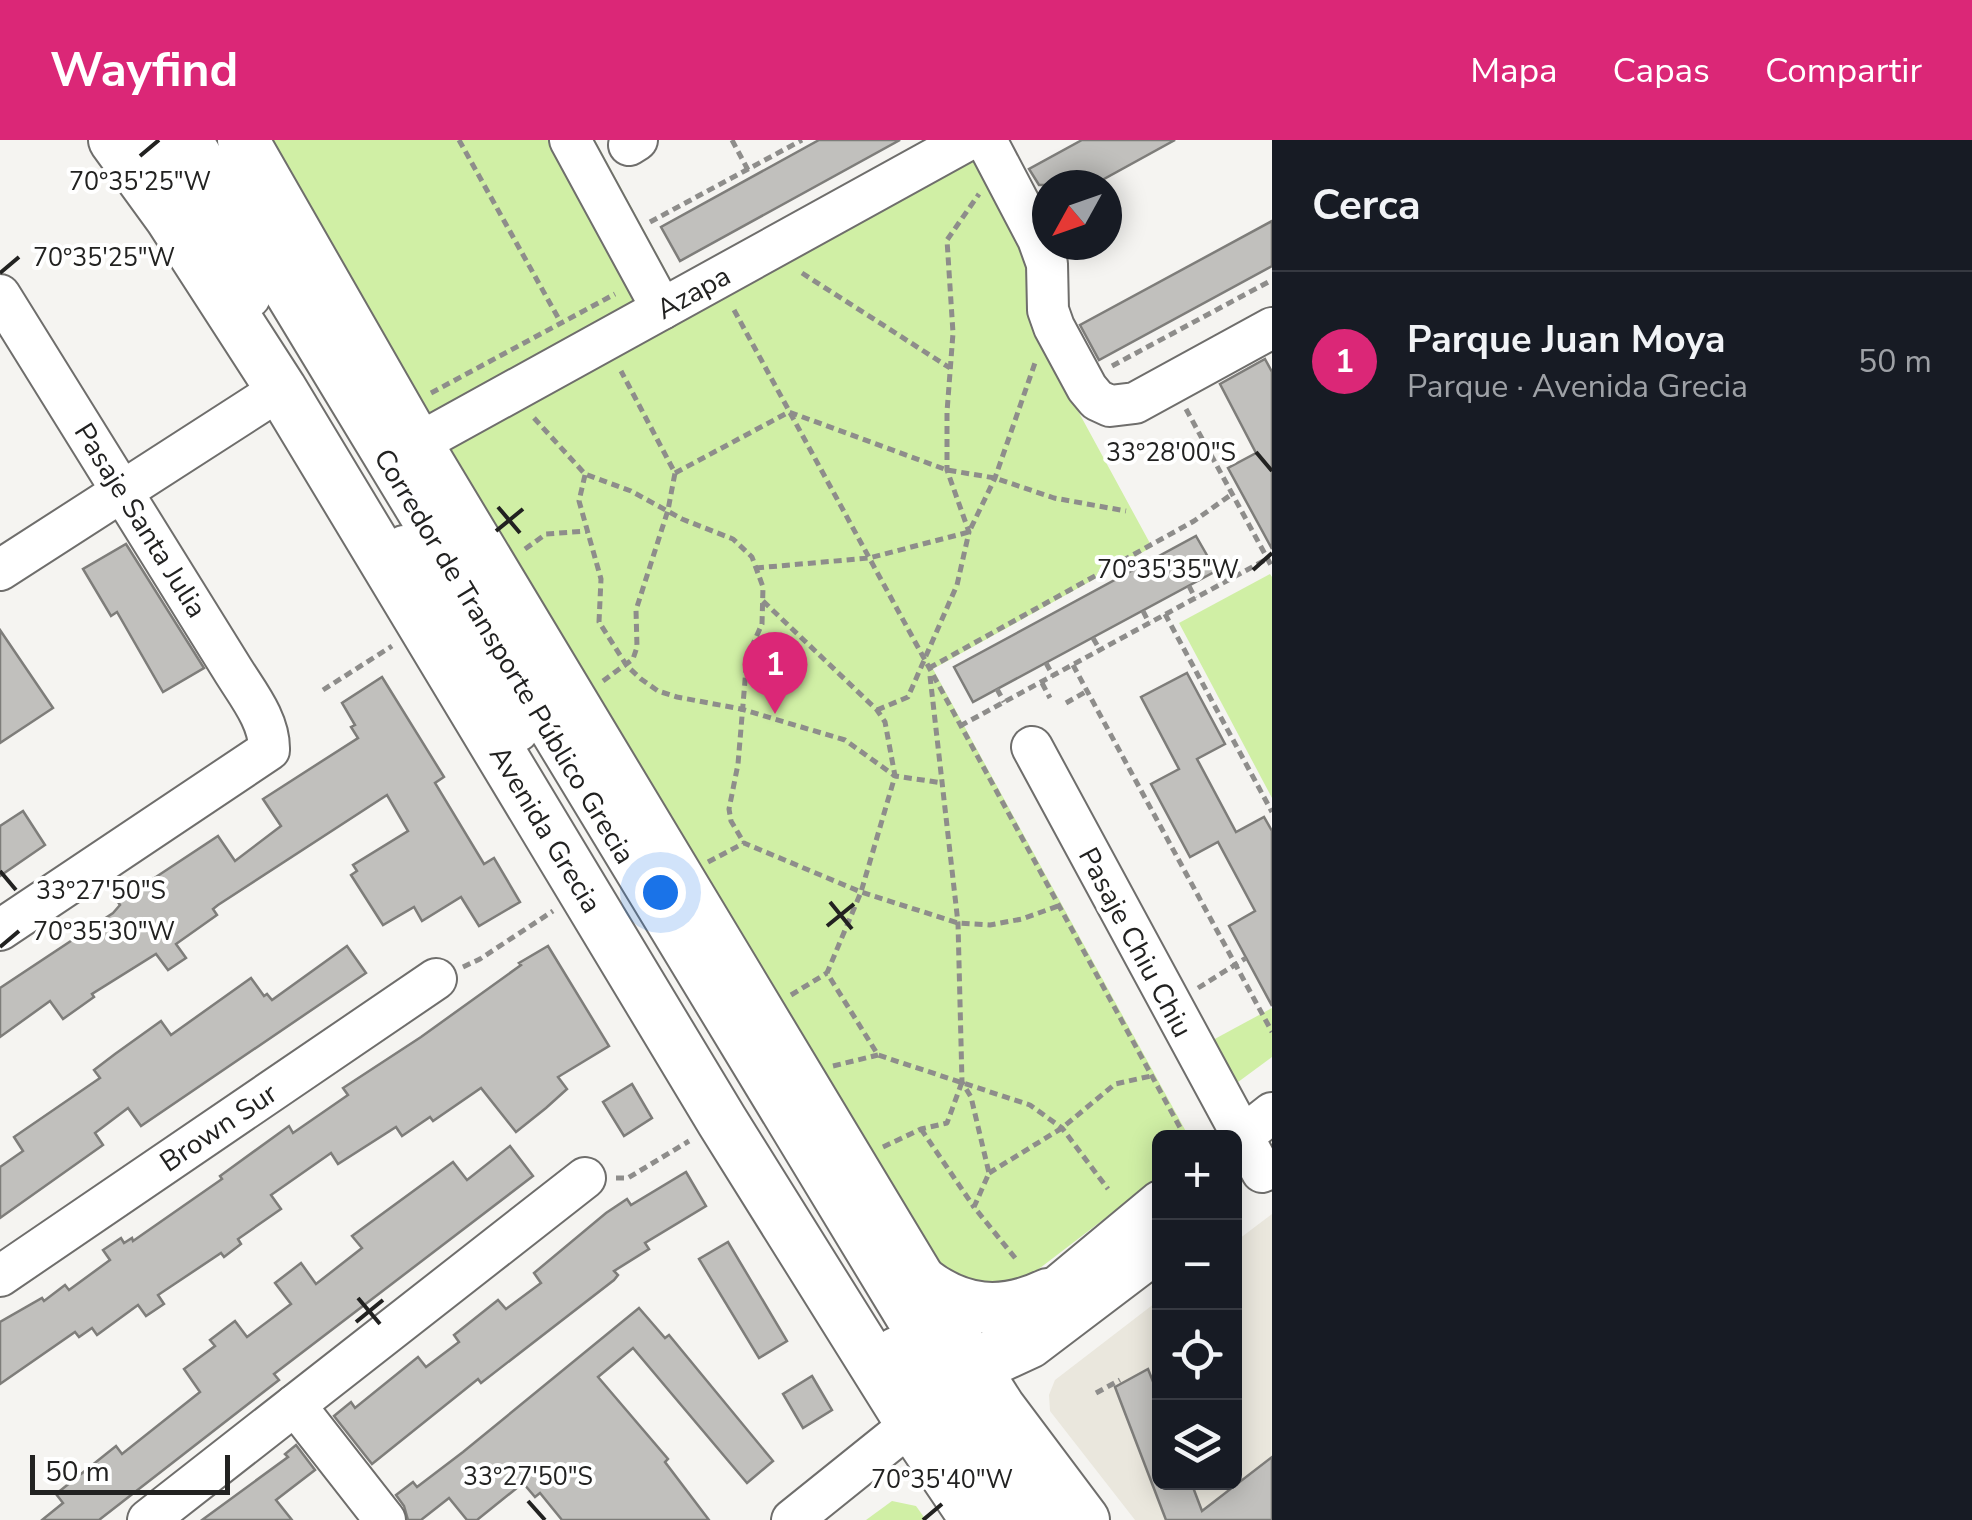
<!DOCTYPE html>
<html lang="es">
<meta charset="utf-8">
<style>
:root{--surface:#171b24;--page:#242831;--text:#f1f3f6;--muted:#9ea1a6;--line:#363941;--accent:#db2777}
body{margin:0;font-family:"Nunito Sans",sans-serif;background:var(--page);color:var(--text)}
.controls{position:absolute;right:30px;bottom:30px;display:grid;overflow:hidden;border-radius:15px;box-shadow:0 5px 25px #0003}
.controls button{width:90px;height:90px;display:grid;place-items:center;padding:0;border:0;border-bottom:2px solid var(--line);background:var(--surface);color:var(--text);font:50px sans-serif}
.compass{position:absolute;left:1032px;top:30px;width:90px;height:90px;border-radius:50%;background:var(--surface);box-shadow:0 5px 25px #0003;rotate:230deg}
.scale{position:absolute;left:30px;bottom:25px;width:200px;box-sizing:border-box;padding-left:10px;border:5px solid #222221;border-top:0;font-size:28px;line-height:35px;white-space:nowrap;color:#222221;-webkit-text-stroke:8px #fff;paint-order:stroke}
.you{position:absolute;left:660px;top:752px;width:35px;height:35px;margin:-25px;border:8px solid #fff;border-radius:50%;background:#1a73e8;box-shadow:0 0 0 15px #1a73e833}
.badge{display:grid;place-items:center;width:65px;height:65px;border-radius:50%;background:var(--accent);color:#fff;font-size:32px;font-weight:700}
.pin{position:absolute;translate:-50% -82px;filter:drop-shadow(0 2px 5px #0008)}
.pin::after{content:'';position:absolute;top:52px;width:35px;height:30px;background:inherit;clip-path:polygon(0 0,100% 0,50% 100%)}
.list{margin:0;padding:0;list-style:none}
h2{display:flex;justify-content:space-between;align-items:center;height:130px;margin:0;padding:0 40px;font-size:42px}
h2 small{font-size:32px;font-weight:400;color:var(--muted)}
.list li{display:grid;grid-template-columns:65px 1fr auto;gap:30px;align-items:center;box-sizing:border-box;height:180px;padding:0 40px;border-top:2px solid var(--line)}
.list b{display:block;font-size:38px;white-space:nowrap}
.list p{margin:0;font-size:32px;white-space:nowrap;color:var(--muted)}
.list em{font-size:32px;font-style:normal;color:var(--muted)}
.icon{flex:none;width:55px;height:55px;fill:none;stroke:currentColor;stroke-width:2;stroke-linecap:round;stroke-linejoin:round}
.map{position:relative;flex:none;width:1272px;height:1380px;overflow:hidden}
header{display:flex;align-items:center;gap:60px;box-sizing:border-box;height:140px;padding:0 50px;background:var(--accent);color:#fff}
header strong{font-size:48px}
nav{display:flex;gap:55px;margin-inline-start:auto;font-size:35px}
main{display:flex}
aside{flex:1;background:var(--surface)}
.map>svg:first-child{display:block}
.built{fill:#eae7dd}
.green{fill:#d0efa5}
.building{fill:#c1c0bd;stroke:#7e7d7a;stroke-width:2.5}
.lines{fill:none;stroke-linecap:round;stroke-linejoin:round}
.minor-casing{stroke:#6f6e6c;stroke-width:44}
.major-casing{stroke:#6f6e6c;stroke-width:54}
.path{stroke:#8e8d8b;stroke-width:5;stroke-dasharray:8 5;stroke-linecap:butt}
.minor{stroke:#fff;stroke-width:40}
.major{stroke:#fff;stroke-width:50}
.ticks{fill:none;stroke:#222221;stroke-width:4}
.labels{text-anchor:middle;stroke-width:8;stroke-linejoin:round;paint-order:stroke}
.street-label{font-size:28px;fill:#222221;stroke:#fff}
.ticks-label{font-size:25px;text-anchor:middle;fill:#222221;stroke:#fff;stroke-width:8;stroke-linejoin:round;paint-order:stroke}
</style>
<header>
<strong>Wayfind</strong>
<nav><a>Mapa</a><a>Capas</a><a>Compartir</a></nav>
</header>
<main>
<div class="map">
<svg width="1272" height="1380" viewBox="0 0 1272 1380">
<rect width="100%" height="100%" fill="#f5f4f1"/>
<path class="built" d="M1272,1074V1380H1135L1050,1271L1049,1255L1055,1240L1159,1160L1160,1342H1234L1235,1102Z"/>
<g class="green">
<path d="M261,0H595L688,171L980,12L1028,101L1065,247L1152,407L933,529L1189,997L1160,998L1159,1037L1006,1154L944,1148Z"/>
<path d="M1270,434L1272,437V658L1179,483Z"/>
<path d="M1272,868V917L1234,945L1211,901Z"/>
<path d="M892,1361L916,1366L926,1380H866Z"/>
</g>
<g class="building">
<path d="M819,0H900L680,121L661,87Z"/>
<path d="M1082,0H1175L1093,45H1039L1029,29Z"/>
<path d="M1272,81V126L1099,220L1080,185Z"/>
<path d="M1265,219L1272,232V409L1228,328L1256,313L1220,244Z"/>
<path d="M1196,396L1216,431L973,562L954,527Z"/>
<path d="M126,404L204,528L163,552L117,472L111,476L83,429Z"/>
<path d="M0,490L53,568L0,603Z"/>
<path d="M1187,533L1225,604L1197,619L1236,692L1264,677L1272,691V866L1229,786L1255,771L1218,702L1190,717L1151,644L1179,629L1141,557Z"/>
<path d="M382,537L444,637L435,643L484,724L494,718L520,762L479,786L461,757L422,781L414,767L383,785L351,735L357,731L353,725L408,691L387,655L218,765L213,769L217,775L176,804L186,818L168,830L156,814L92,854L94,857L63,879L50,861L0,897V848L113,773L120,765L118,762L218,696L235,721L281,686L263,659L358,598L351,587L355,585L342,563Z"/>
<path d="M23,671L45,705L0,736V686Z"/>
<path d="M347,806L366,833L141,986L128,968L95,993L103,1005L0,1078V1027L23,1011L14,997L100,938L94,930L115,914L161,881L171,895L251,838L264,856L267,854L272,860Z"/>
<path d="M548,806L609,906L558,937L567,949L546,968L516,992L481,948L433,981L430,977L402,996L396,987L338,1024L331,1013L271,1055L281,1069L238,1099L241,1104L224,1117L221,1113L158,1155L164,1164L146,1176L138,1165L97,1195L92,1188L79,1197L75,1192L0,1244V1182L42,1158L44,1161L65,1145L69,1150L110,1120L103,1110L121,1098L124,1103L132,1098L133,1101L222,1039L220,1036L289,986L293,993L348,955L343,948L421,897L521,825L519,823Z"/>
<path d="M632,944L652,978L624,996L603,962Z"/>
<path d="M510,1006L533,1036L274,1234L279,1240L99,1380H42L63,1363L56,1354L116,1306L122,1314L200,1252L184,1229L215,1206L210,1200L235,1181L247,1197L291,1164L275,1143L301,1123L316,1144L362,1108L352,1096L453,1022L467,1040Z"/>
<path d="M686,1032L706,1066L645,1103L649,1109L614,1131L618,1135L614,1140L481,1243L478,1239L372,1324L334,1276L351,1262L355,1268L418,1217L426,1227L459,1202L454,1195L498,1160L506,1169L541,1143L534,1133L606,1073L627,1059L631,1065Z"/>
<path d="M728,1102L787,1201L759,1218L699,1119Z"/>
<path d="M639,1168L665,1198L669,1195L773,1321L747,1343L633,1208L598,1237L668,1319L665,1322L709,1380H562L540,1353L535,1357L523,1343L477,1380H467L449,1358L421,1380H408L404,1366L396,1355L413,1342L417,1347L463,1312Z"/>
<path d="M1148,1229L1160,1259V1342H1191L1202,1371L1272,1317V1380H1166L1115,1247Z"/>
<path d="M812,1236L832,1270L803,1288L783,1254Z"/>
<path d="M296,1305L315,1330L276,1360L292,1380H202L288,1317L285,1314Z"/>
</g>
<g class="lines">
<defs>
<g id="minor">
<path d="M153,0L250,157"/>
<path d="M192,0L927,1212L1051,1380"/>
<path d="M570,0L662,169"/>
<path d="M986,0L1038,99L1047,124L1048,170L1054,187L1087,248L1097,260L1110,266L1135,263L1272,188"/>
<path d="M629,5L637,0"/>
<path d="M0,155L231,527C246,552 270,580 269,610L0,790"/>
<path d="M417,304L968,0"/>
<path d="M404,406L518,591"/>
<path d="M0,430L281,249"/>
<path d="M1032,607L1262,1032"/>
<path d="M1234,1003L1272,973"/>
<path d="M0,1136L436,839"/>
<path d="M895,1208L950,1298L1008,1380"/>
<path d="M989,1227L1032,1207L1160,1110"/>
<path d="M295,1265L385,1380"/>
<path d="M148,1380L585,1038"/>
<path d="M792,1380L976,1232L1010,1190L1048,1154L1160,1061"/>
</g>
<g id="major">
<path d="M114,0L170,77L281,249L722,981L912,1285L976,1380"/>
<path d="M243,0L417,304L952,1193L1000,1268L1084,1380"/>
<path d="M921,1141C961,1172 1002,1176 1048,1154"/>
</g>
</defs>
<use href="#minor" class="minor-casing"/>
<use href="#major" class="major-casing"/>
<g class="path">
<path d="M459,0L561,183"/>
<path d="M732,0L748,30"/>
<path d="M650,82L802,0"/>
<path d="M802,133L950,228"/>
<path d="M734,170L1183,993"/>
<path d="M1112,226L1272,140"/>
<path d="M431,253L615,154"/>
<path d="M1186,269L1272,427"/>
<path d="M534,278L585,334L631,351L682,379L733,399L752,417L763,447L762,484L747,517L738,624L729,669L731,681L744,703"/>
<path d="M675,333L789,272L947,330L995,338L1054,358L1126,371"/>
<path d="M585,335L579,361L601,439L599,482L627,526L641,539L658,551L677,557L741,569L845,600L895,636L943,643"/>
<path d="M525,409L546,394L587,391"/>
<path d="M756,428L869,418L969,392L995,338L1036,220"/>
<path d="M1189,446L1195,458"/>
<path d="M763,461L877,570L885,582L895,636L861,752L827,833L878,915L1030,965L1062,988L1108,1049"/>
<path d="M1143,471L1149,483"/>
<path d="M1165,474L1272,672"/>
<path d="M1093,498L1100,510"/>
<path d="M1046,523L1053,536"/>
<path d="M1073,525L1272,892"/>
<path d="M929,528L1194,381L1232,354"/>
<path d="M930,536L958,783L962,942L971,957L989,1033L974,1067L1016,1119"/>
<path d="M603,541L633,519L637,507L636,470L668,370L675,333L621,231"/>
<path d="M1042,543L1050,558"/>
<path d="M997,549L1004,562"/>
<path d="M323,550L392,506"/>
<path d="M1066,563L1087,551"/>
<path d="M877,570L908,557L957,445L969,392L947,330V272L953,193L947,100L979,54"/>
<path d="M960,586L1267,419"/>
<path d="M708,722L744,703L861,752L958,783L990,785L1022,779L1058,766"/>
<path d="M463,827L480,819L553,771"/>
<path d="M1198,848L1246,818"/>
<path d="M791,855L827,833"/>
<path d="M833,926L878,915"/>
<path d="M921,989L974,1067"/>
<path d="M883,1007L921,989L947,983L962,942"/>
<path d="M989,1033L1062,988L1115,944L1151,936"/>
<path d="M616,1038H628L689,1001"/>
<path d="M1096,1253L1120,1240"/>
</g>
<use href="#minor" class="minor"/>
<use href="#major" class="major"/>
</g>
<path class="ticks" d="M140,16L159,0M0,133L19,117M1256,312L1272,331M498,367L520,393M496,391L523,369M1253,430L1272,413M0,731L16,750M830,762L852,789M827,786L854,764M0,807L19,791M358,1158L380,1184M356,1182L383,1160M528,1361L545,1380M923,1380L942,1364"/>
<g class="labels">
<g class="street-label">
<text transform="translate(693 152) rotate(-29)" y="10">Azapa</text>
<text transform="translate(141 380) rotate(58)" y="10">Pasaje Santa Julia</text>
<text transform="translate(505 516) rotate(59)" y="10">Corredor de Transporte Público Grecia</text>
<text transform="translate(546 689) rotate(59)" y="10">Avenida Grecia</text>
<text transform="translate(1136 802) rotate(62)" y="10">Pasaje Chiu Chiu</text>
<text transform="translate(218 987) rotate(-34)" y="10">Brown Sur</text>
</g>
</g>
<g class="ticks-label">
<text x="140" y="50">70°35'25"W</text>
<text x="104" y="126">70°35'25"W</text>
<text x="1171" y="321">33°28'00"S</text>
<text x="1168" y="438">70°35'35"W</text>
<text x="101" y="759">33°27'50"S</text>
<text x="104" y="800">70°35'30"W</text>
<text x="528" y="1345">33°27'50"S</text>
<text x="942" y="1348">70°35'40"W</text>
</g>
</svg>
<div class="controls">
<button>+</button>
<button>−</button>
<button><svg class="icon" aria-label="locate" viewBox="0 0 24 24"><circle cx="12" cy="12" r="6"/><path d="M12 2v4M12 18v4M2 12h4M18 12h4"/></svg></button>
<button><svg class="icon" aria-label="layers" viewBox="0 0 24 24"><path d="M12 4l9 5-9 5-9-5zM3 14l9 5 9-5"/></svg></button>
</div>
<svg class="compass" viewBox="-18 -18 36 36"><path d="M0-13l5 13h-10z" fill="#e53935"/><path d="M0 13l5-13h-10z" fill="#9ea1a6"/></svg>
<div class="scale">50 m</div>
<div class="you"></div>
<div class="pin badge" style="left:775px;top:574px">1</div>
</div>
<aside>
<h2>Cerca<small></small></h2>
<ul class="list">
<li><span class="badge">1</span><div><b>Parque Juan Moya</b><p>Parque · Avenida Grecia</p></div><em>50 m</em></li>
</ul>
</aside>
</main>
